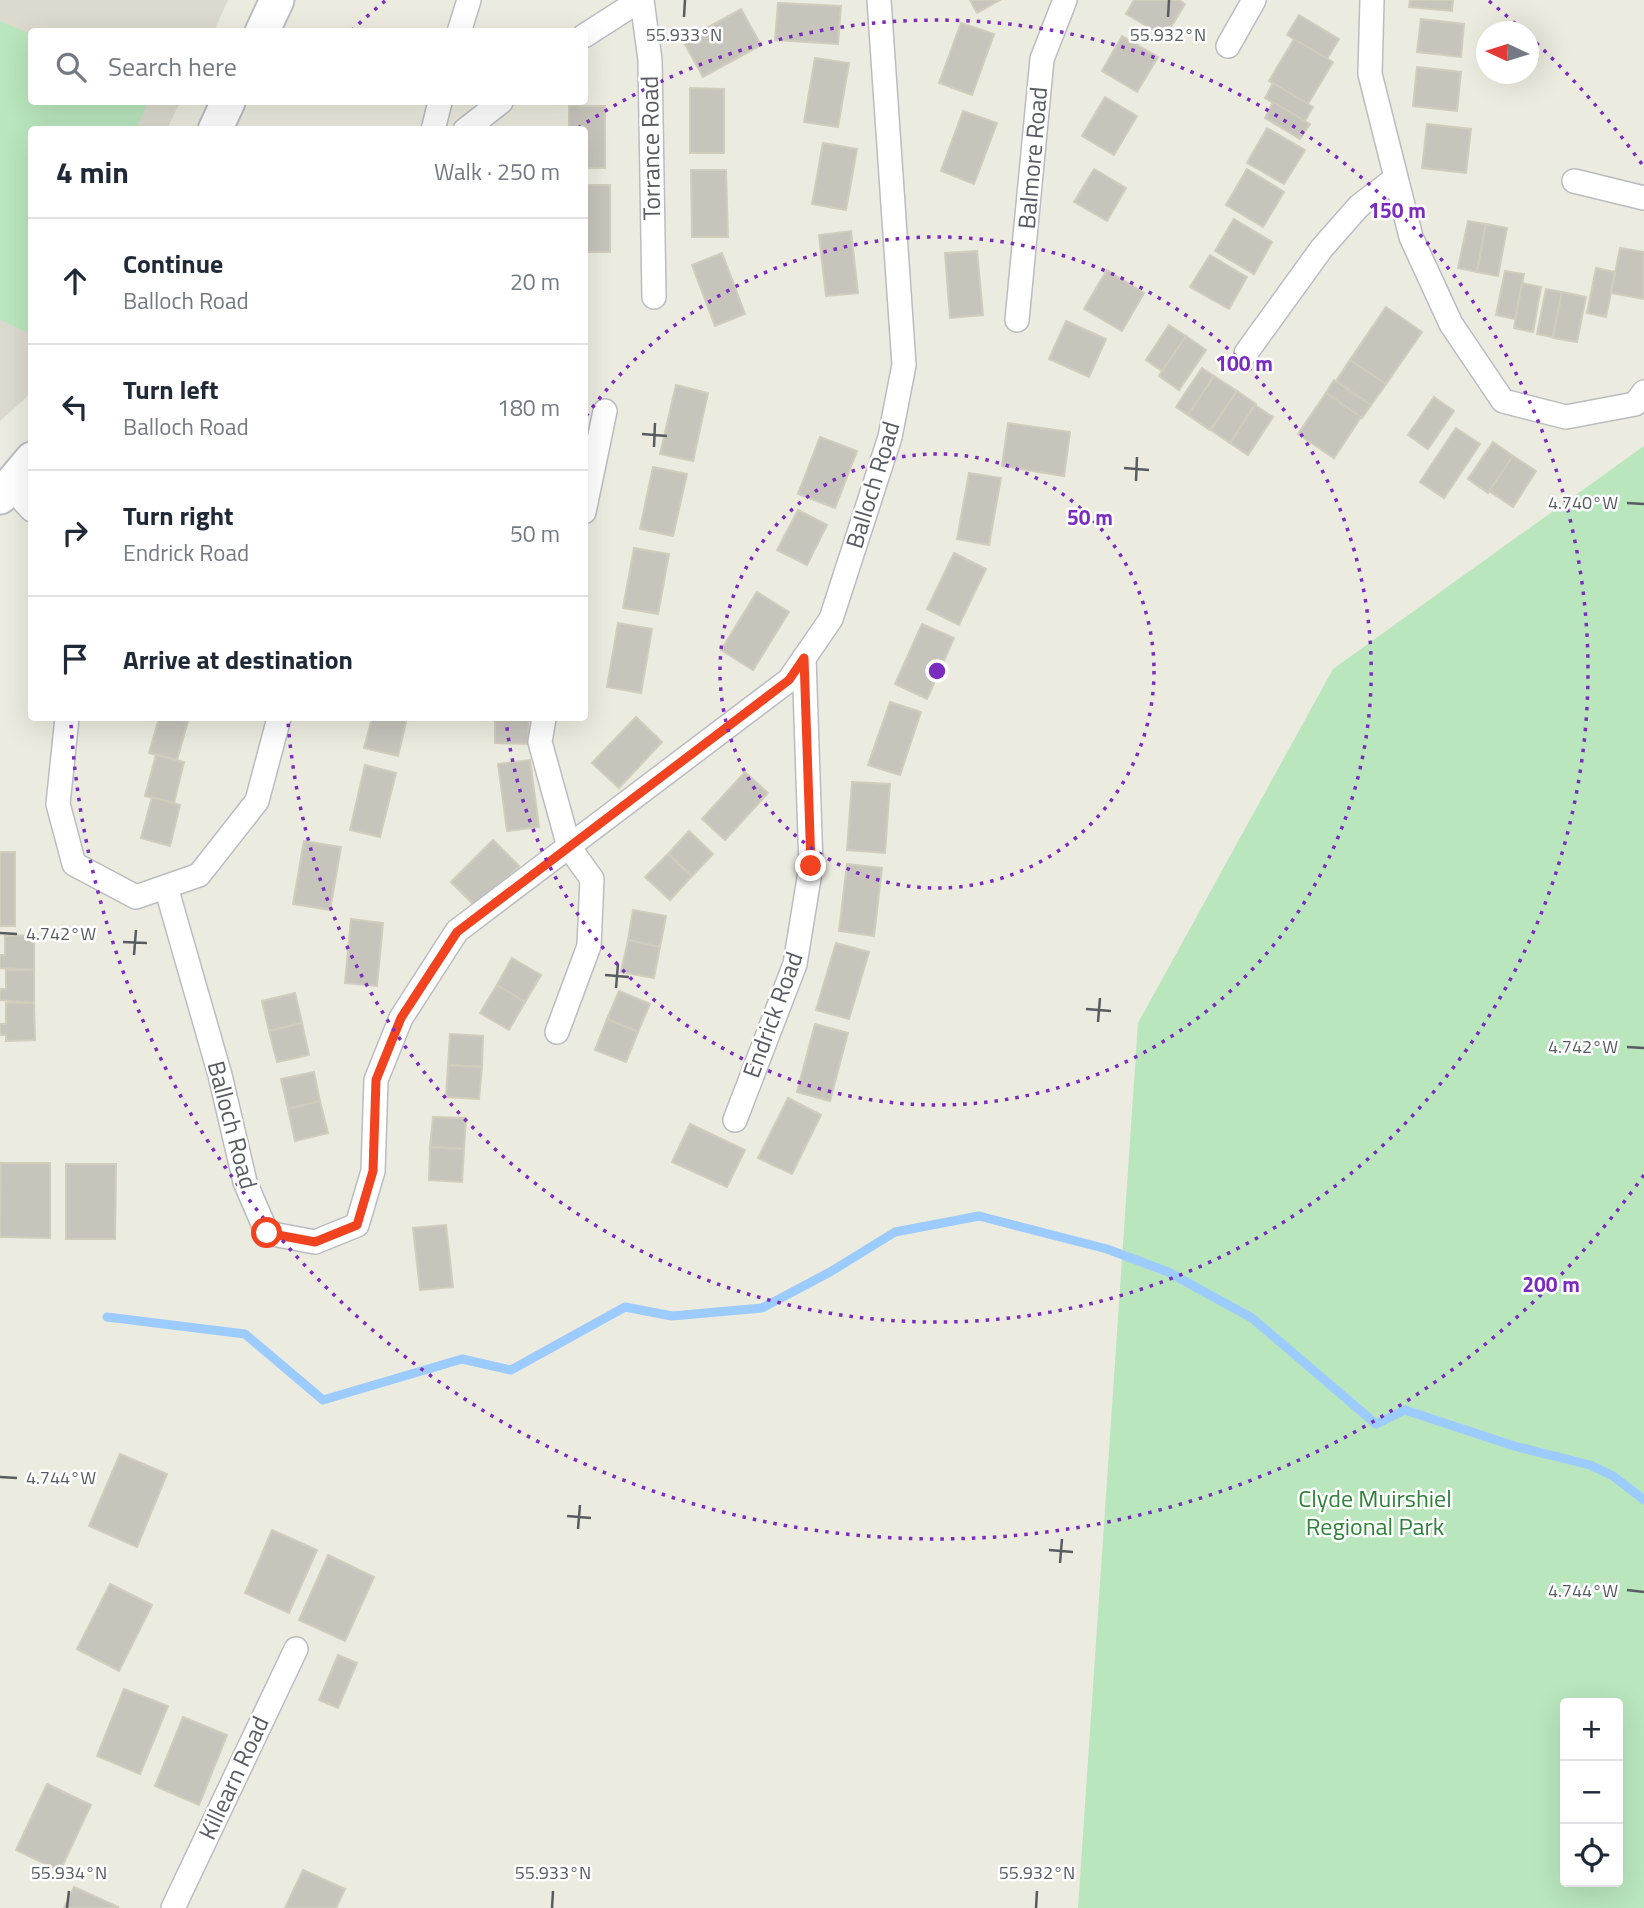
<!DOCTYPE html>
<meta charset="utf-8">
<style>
:root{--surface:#fff;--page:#f6f6f7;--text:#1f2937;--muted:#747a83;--line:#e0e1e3}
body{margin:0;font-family:"Titillium Web",sans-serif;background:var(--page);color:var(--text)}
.controls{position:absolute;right:21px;bottom:21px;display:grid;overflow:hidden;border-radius:7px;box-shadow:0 7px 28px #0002}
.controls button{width:63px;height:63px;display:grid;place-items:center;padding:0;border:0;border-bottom:2px solid var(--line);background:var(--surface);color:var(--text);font:35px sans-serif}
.compass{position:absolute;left:1476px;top:21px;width:63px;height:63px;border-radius:50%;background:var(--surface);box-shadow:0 7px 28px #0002;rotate:274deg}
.stop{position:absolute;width:21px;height:21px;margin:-16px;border:5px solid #f24320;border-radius:50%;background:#fff}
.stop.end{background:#f24320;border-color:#fff;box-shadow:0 2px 7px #0008}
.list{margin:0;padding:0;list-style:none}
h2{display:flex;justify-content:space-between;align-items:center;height:91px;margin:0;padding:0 28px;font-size:30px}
h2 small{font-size:23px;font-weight:400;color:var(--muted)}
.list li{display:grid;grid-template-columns:46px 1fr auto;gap:21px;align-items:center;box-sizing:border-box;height:126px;padding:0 28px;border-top:2px solid var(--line)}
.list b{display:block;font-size:26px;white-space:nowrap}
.list p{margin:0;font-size:23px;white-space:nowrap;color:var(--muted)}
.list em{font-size:23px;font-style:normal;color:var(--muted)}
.icon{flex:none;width:38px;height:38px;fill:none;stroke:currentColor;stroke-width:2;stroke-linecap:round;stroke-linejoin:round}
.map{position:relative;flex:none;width:1644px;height:1908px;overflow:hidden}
.search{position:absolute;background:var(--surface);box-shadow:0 7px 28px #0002;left:28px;top:28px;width:560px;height:77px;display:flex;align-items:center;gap:18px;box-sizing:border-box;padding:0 24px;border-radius:7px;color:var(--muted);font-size:26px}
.panel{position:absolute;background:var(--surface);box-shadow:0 7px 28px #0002;left:28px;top:126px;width:560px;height:595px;border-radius:7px}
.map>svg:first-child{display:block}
.education{fill:#dcdace}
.green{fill:#b9e6bd;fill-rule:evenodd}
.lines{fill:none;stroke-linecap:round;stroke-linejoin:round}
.stream{stroke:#9ccbff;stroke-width:9}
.building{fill:#c7c4bc;stroke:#d1cdbd;stroke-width:2}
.minor-casing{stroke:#babcc2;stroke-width:26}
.secondary-casing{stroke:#babdc4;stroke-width:37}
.minor{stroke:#fff;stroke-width:23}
.secondary{stroke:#fff;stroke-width:33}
.route{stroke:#f24320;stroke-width:9}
.ticks{fill:none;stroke:#585b61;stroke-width:2.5}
.ring{fill:none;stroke:#7b2cbf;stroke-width:3.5;stroke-dasharray:3.5 7}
.labels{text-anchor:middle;stroke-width:5;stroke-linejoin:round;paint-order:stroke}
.street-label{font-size:24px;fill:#585b61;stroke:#fff}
.park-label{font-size:24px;fill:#2e823a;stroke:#fff}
.ticks-label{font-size:18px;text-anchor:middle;fill:#585b61;stroke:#fff;stroke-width:5;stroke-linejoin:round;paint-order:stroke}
.centre{fill:#7b2cbf;stroke:#fff;stroke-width:3.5}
.ring-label{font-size:21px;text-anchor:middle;font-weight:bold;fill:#7b2cbf;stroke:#fff;stroke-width:5;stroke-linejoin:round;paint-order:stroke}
</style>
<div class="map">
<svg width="1644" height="1908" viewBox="0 0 1644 1908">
<rect width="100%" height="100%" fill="#ecebdf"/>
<path class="education" d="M0,0H228L214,31L32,32V102H180L167,129L32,130L31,393L0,421Z"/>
<g class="green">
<path d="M0,21L31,34L32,102H148L136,129L32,130L31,334L0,320Z"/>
<path d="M1644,446V1908H1078L1138,1023L1333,669ZM1565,1703H1618V1882H1565Z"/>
</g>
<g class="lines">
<path class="stream" d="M107,1317L245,1334L323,1400L462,1359L511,1370L625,1307L672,1316L762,1308L830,1272L895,1232L979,1216L1107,1249L1168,1272L1252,1318L1376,1424L1405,1410L1514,1446L1590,1465L1613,1476L1644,1500"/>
</g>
<g class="building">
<path d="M970,0H1000L977,13Z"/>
<path d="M1134,0H1179L1185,4L1165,37L1126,14Z"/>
<path d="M1410,0H1453L1452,11L1409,7Z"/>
<path d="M778,3L841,6L838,44L775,40Z"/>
<path d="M741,9L761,45L703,77L683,41Z"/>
<path d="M1299,15L1339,39L1327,59L1287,35Z"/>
<path d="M1421,19L1464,24L1461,57L1417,52Z"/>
<path d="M961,23L994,34L972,95L939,83Z"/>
<path d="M1122,36L1158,57L1137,92L1102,71Z"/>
<path d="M1294,39L1333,62L1308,104L1269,81Z"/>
<path d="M815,58L849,63L838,127L804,122Z"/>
<path d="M1417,67L1461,72L1457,111L1413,106Z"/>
<path d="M1273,83L1313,107L1305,121L1265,98Z"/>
<path d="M690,88L724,89V153H690Z"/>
<path d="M1105,97L1137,116L1114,155L1082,136Z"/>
<path d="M1273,102L1310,124L1300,139L1265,118Z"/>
<path d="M569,106H605V168H584V130H569Z"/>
<path d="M963,111L997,123L974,184L941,171Z"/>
<path d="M1427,124L1471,129L1466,173L1422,168Z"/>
<path d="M1267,128L1305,150L1284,184L1247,163Z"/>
<path d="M823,143L857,149L846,210L812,204Z"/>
<path d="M1094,169L1126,188L1107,221L1074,202Z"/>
<path d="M1247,169L1284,192L1263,227L1226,205Z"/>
<path d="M691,170H726L728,237H692Z"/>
<rect x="584" y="185" width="26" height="67"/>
<path d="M1234,219L1272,242L1254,274L1215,251Z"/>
<path d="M1468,221L1486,224L1477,272L1458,268Z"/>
<path d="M1486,224L1507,228L1498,276L1477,272Z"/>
<path d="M851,231L858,293L826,296L819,235Z"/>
<path d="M1620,248L1644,252V299L1611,293Z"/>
<path d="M977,251L983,315L950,318L945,253Z"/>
<path d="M722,253L745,314L715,326L692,265Z"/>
<path d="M1210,255L1247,277L1229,309L1190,287Z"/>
<path d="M1596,268L1615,272L1606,317L1587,313Z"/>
<path d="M1107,270L1144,293L1122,331L1084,309Z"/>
<path d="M1505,271L1524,274L1515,319L1496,315Z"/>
<path d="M1522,283L1541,287L1533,332L1514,328Z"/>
<path d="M1546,289L1562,292L1553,337L1537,334Z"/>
<path d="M1562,292L1586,297L1577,342L1553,338Z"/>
<path d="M1386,307L1422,332L1386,384L1350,360Z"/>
<path d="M1066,321L1106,339L1089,377L1049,359Z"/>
<path d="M1169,325L1186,336L1162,371L1146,360Z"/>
<path d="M1186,336L1206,350L1179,390L1159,376Z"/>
<path d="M1350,360L1386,384L1371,405L1336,381Z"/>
<path d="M1202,368L1214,376L1188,415L1176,407Z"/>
<path d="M1214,376L1237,391L1210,430L1188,415Z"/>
<path d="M1334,380L1371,405L1362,418L1326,393Z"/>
<path d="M676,385L708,393L693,461L660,454Z"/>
<path d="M1237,391L1256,404L1230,443L1211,430Z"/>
<path d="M1326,393L1361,417L1334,458L1298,434Z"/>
<path d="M1434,397L1454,411L1428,449L1408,435Z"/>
<path d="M1255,405L1273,417L1248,455L1230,443Z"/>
<path d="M1008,423L1070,432L1064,476L1002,466Z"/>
<path d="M1456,428L1480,444L1444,498L1420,482Z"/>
<path d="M820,437L857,451L835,508L798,494Z"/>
<path d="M1493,442L1513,456L1488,493L1468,479Z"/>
<path d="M1513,456L1536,471L1513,507L1489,491Z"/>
<path d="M653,467L687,474L673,536L640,529Z"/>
<path d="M969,473L1001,478L989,545L957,539Z"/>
<path d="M798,510L827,525L807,565L777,550Z"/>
<path d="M634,548L669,554L658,614L623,608Z"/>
<path d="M954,553L986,569L959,625L927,609Z"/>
<path d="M757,592L789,612L753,670L721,650Z"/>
<path d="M618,623L652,629L641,693L607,687Z"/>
<path d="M922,624L954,638L927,699L895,684Z"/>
<path d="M890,702L921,712L900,775L868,765Z"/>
<path d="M636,717L662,742L619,788L592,763Z"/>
<path d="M159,718L188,721L177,760L149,753Z"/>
<path d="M372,718H407L398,756L364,748Z"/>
<path d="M495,718H529L528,744L495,743Z"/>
<path d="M156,755L184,762L174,803L145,796Z"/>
<path d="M530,760L539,827L507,831L498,764Z"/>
<path d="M365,765L396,773L380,837L350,830Z"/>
<path d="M745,772L768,793L725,840L702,819Z"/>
<path d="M852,782L890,784L885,853L847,850Z"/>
<path d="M152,797L180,805L170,846L141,838Z"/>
<path d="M689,831L713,854L692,876L668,854Z"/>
<path d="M493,840L519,866L477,908L451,882Z"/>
<path d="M304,841L341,847L330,910L293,904Z"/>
<rect x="0" y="852" width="15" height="74"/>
<path d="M668,854L692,876L670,900L645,877Z"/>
<path d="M847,864L882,868L874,936L839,931Z"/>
<path d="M633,910L666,916L660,947L628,940Z"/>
<path d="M351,919L383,923L377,986L345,983Z"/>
<path d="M34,935V970L0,968V955H5V936Z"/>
<path d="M628,940L660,947L654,978L621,972Z"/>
<path d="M836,943L869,952L849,1019L816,1010Z"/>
<path d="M512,958L541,975L525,1002L497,985Z"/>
<path d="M6,970H34V1003L0,1000V989H6Z"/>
<path d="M497,985L525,1002L509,1030L480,1013Z"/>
<path d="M619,991L650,1004L638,1032L607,1019Z"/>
<path d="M295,993L302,1023L269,1031L262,1001Z"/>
<path d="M6,1003H34L35,1040L6,1041V1035H0V1024H6Z"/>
<path d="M607,1019L638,1032L626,1062L595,1050Z"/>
<path d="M302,1023L309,1055L277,1062L269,1031Z"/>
<path d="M815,1024L848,1033L830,1101L797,1092Z"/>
<path d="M450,1034L483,1036L482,1067L448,1065Z"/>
<path d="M448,1065L482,1067L479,1099L446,1097Z"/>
<path d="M314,1072L320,1101L288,1109L281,1079Z"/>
<path d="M788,1098L821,1115L792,1174L758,1158Z"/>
<path d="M320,1101L328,1133L295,1141L288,1109Z"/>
<path d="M433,1117L466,1118L464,1149L430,1147Z"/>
<path d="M690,1124L745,1150L727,1187L672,1162Z"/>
<path d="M430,1147L464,1149L462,1182L429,1180Z"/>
<path d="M1,1163H50V1238L0,1237Z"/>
<path d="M66,1164H116L115,1239H66Z"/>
<path d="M446,1225L453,1287L420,1290L413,1228Z"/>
<path d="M120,1454L167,1474L137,1547L89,1526Z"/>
<path d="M272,1530L317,1550L289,1613L245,1593Z"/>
<path d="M328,1555L374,1577L345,1641L299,1620Z"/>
<path d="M110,1584L152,1605L119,1671L77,1649Z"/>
<path d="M338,1655L357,1663L338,1708L319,1700Z"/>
<path d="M124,1689L168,1706L140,1774L97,1756Z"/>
<path d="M183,1717L227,1735L199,1805L155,1786Z"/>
<path d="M47,1784L91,1805L60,1871L16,1850Z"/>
<path d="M303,1870L345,1889L336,1908H285Z"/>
<path d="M74,1887L118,1907V1908H64Z"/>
</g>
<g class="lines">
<defs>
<g id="minor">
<path d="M642,0L650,60L654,297"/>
<path d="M1372,0L1370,74L1411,237L1451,324L1503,401L1566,417L1635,404L1644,392"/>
<path d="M459,32L469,0"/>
<path d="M584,36L640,0"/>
<path d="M1228,46L1254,0"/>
<path d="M433,130L440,102"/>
<path d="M465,130L501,102"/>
<path d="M1574,181L1644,198"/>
<path d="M1017,320L1042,59L1065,0"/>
<path d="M1246,353L1322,248L1359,206L1396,178"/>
<path d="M11,488L32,510"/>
<path d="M584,512L605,411"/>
<path d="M67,718L58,804L74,864L136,897L199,875L257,801L279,718"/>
<path d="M544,718L540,742L569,847L592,879L589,946L557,1032"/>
<path d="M166,887L220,1075L245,1182L267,1233L315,1242L357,1225L373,1171L376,1080L401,1018L457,931L789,680L831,619L890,437L904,365L879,0"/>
<path d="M735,1120L795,964L811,866L804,658"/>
<path d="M173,1908L296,1649"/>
</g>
<g id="secondary">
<path d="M262,32L277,0"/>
<path d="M215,130L228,102"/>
<path d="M0,497L32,459"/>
</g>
</defs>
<use href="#minor" class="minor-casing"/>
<use href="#secondary" class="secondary-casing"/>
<use href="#minor" class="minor"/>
<use href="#secondary" class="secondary"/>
</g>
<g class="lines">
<path class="route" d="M267,1233L315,1242L357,1225L373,1171L376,1080L401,1018L457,932L789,680L804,658L811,866"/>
</g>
<path class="ticks" d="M684,17L685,0M1168,17L1169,0M642,434L667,436M654,447L655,423M1124,468L1149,470M1136,481L1137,457M1627,503L1644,504M0,933L17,934M123,942L147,943M134,955L136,930M605,975L629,977M616,988L618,964M1086,1009L1111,1011M1098,1022L1100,998M1627,1047L1644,1048M0,1477L17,1478M567,1516L591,1518M578,1529L580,1505M1049,1550L1073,1552M1060,1563L1062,1539M1627,1590L1644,1592M67,1908L69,1891M552,1908L553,1891M1036,1908L1037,1891"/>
<g class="ring">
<circle cx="937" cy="671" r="217"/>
<path d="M586 416A434 434 0 1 1 506 720"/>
<path d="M578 128A651 651 0 1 1 288 722"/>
<path d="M1644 1175A868 868 0 0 1 71 724M351 31A868 868 0 0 1 385 1M1489 1A868 868 0 0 1 1644 167"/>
</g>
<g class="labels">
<g class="street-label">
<text transform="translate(651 148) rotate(-91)" y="8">Torrance Road</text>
<text transform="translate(1033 158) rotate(-85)" y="8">Balmore Road</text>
<text transform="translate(873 485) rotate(-73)" y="8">Balloch Road</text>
<text transform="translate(773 1015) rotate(-70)" y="8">Endrick Road</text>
<text transform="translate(232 1125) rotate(75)" y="8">Balloch Road</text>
<text transform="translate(234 1778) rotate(-65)" y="8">Killearn Road</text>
</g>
<g class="park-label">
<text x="1375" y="1507">Clyde Muirshiel<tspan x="1375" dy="28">Regional Park</tspan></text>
</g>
</g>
<g class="ticks-label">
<text x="684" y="41">55.933°N</text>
<text x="1168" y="41">55.932°N</text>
<text x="1583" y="509">4.740°W</text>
<text x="61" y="940">4.742°W</text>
<text x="1583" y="1053">4.742°W</text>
<text x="61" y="1484">4.744°W</text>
<text x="1583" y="1597">4.744°W</text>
<text x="69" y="1879">55.934°N</text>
<text x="553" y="1879">55.933°N</text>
<text x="1037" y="1879">55.932°N</text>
</g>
<circle cx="937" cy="671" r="10" class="centre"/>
<g class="ring-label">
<text x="1397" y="218">150 m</text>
<text x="1244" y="371">100 m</text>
<text x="1090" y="525">50 m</text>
<text x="1551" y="1292">200 m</text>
</g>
</svg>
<div class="controls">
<button>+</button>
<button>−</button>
<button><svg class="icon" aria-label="locate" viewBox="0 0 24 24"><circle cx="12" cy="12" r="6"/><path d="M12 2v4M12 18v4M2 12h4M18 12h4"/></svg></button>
</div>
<svg class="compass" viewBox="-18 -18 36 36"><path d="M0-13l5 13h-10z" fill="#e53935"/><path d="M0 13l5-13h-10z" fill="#747a83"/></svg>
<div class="stop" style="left:267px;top:1233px"></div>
<div class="stop end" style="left:811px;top:866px"></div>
<div class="search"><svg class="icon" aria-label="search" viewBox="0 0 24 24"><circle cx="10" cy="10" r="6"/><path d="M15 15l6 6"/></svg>Search here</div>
<section class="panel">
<h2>4 min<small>Walk · 250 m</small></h2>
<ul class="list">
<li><svg class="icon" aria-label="ahead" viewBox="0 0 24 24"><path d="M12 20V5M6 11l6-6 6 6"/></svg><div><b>Continue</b><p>Balloch Road</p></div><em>20 m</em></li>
<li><svg class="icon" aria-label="left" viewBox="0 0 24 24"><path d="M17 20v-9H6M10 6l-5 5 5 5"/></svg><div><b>Turn left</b><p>Balloch Road</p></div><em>180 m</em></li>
<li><svg class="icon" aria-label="right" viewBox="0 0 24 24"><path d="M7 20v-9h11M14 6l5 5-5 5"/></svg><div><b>Turn right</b><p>Endrick Road</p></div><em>50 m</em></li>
<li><svg class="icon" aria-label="arrive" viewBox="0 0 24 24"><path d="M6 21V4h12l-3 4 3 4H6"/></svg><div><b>Arrive at destination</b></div></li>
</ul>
</section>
</div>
